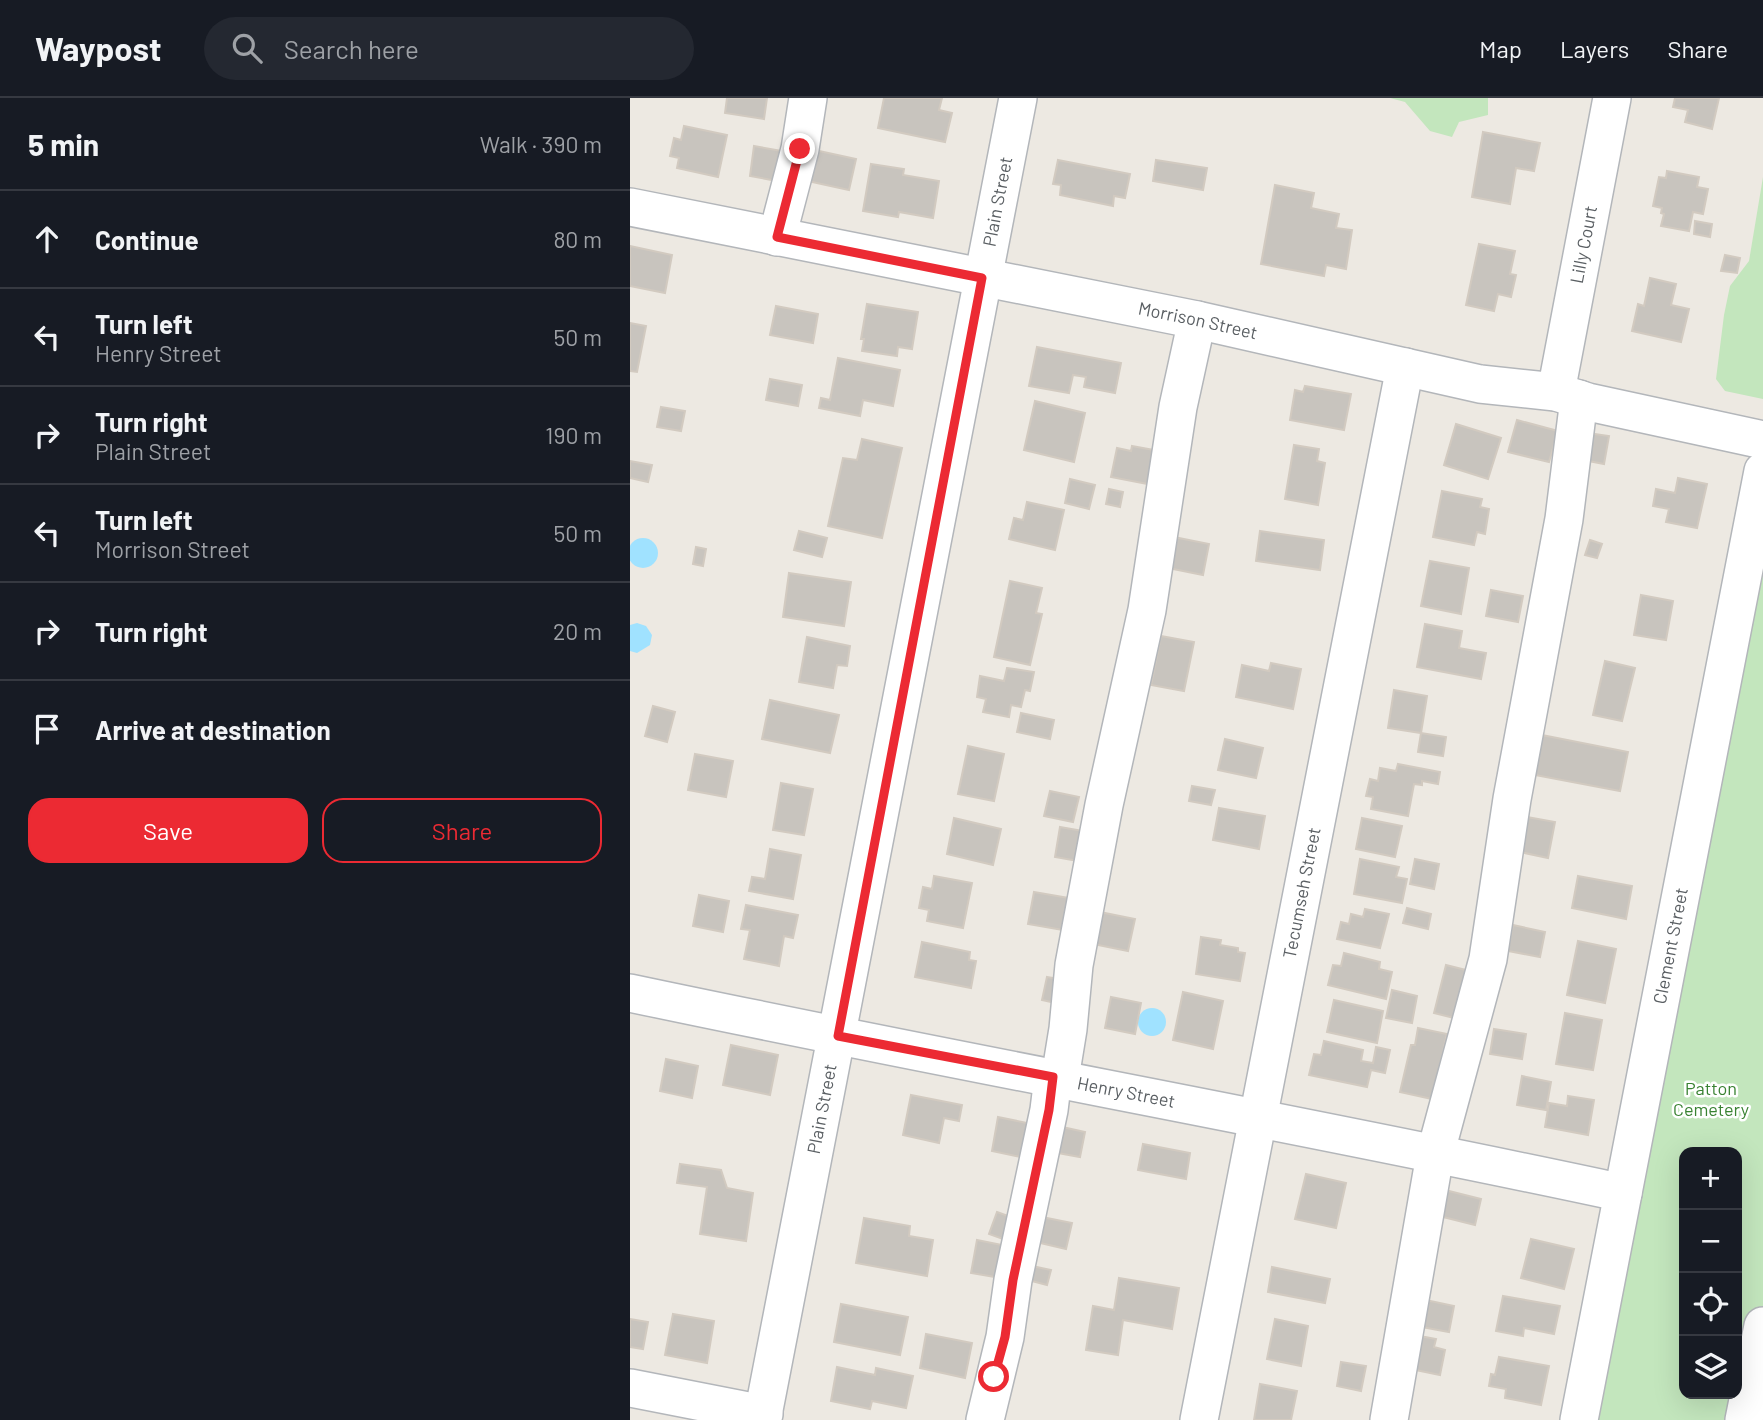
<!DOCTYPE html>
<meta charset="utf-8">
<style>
:root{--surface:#171b24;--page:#242831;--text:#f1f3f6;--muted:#9ea1a6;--line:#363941;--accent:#ec2a33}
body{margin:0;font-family:Barlow,sans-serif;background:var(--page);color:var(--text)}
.controls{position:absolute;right:21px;bottom:21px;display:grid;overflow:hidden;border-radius:14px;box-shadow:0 7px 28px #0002}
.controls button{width:63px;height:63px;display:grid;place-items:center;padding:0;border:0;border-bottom:2px solid var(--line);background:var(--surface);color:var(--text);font:35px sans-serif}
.stop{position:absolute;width:21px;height:21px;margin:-16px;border:5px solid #ec2a33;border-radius:50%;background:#fff}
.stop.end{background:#ec2a33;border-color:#fff;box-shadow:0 2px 7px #0008}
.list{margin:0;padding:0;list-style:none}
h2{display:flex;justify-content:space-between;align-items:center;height:91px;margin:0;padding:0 28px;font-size:30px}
h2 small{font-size:23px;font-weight:400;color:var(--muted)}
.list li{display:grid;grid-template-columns:46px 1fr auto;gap:21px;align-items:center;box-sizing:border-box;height:98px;padding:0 28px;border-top:2px solid var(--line)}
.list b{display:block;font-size:26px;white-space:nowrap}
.list p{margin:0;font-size:23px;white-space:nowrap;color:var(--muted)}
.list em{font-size:23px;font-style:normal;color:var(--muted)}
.actions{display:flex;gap:14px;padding:21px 28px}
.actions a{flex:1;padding:16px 0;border:2px solid var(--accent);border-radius:21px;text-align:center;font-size:24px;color:var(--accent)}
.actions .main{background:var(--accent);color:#fff}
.icon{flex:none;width:38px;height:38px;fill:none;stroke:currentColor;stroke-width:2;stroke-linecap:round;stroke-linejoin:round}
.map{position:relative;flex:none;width:1133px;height:1322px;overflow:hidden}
header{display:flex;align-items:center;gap:42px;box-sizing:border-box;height:98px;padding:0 35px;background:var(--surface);border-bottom:2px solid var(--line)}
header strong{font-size:33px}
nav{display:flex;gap:38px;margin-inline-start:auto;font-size:24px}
.search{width:490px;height:63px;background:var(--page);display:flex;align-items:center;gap:18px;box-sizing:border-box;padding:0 24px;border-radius:38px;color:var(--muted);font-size:26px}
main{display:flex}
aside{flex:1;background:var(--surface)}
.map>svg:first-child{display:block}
.green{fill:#c3e6bd;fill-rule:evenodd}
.water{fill:#a0e2ff}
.building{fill:#c8c4be;stroke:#d2cac0;stroke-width:2}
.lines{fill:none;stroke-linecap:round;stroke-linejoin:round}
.minor-casing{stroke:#b3b6ba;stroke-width:40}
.minor{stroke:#fff;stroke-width:37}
.route{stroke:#ec2a33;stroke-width:9}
.labels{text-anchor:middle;stroke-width:5;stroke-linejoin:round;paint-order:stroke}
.street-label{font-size:18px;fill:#5a5f63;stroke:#fff}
.park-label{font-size:18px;fill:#398232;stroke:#fff}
</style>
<header>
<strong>Waypost</strong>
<div class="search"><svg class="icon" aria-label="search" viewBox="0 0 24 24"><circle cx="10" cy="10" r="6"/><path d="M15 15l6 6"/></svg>Search here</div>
<nav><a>Map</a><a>Layers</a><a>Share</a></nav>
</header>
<main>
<aside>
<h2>5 min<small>Walk · 390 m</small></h2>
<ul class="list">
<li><svg class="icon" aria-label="ahead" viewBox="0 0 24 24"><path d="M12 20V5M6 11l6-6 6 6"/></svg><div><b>Continue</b></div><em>80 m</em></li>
<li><svg class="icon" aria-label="left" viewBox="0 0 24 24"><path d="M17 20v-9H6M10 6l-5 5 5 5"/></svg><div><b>Turn left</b><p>Henry Street</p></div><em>50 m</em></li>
<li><svg class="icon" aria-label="right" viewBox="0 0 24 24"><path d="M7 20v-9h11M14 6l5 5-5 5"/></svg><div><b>Turn right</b><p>Plain Street</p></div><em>190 m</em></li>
<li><svg class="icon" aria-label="left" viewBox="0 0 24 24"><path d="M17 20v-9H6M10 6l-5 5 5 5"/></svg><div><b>Turn left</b><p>Morrison Street</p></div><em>50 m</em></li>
<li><svg class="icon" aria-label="right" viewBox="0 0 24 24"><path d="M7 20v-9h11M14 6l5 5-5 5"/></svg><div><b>Turn right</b></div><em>20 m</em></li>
<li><svg class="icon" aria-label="arrive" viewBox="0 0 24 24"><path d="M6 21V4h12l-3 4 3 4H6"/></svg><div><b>Arrive at destination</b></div></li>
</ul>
<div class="actions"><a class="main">Save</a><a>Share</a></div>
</aside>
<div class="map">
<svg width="1133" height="1322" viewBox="0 0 1133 1322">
<rect width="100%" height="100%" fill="#ede9e2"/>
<g class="green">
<path d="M760,0H858V17L829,24L822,39L800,33L775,4Z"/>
<path d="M1133,79V301L1095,293L1086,281L1094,217L1100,188L1119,163Z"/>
<path d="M1133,456V1322H966ZM1054,1054H1107V1296H1054Z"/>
</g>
<g class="water">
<circle cx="13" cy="455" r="15"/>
<path d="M7,525L16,528L22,537L20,547L7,555L0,553V527Z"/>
<circle cx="522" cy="924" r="14"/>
</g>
<g class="building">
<path d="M97,0H137L134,21L95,15Z"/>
<path d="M254,0H312L309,12L322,15L315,44L248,30Z"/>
<path d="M1045,0H1089L1082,31L1055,24L1058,12L1043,9Z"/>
<path d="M54,28L97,37L88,79L47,70L49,60L40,58L44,40L51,42Z"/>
<path d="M853,34L910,45L904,73L886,70L880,106L842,99Z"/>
<path d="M124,48L152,53L147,83L120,78Z"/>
<path d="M180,51L226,61L219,92L173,82Z"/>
<path d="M428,62L500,76L495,100L484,98L483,108L430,97L431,87L423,86Z"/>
<path d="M526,62L577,70L573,92L523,83Z"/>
<path d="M241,66L274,71L273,77L309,83L303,120L269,114L268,119L233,113Z"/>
<path d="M1037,73L1069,79L1067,89L1078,91L1073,116L1063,114L1059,133L1031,128L1034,116L1031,115L1032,110L1023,108L1029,79L1036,80Z"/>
<path d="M645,87L684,95L681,110L709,116L706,130L722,132L716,171L696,167L694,178L631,166Z"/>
<path d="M1065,123L1082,126L1080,139L1064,136Z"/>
<path d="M849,146L885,153L880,176L886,177L881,199L868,196L864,213L836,207Z"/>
<path d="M0,148L42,157L35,195L0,188Z"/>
<path d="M1095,157L1110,160L1107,175L1091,173Z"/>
<path d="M1020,180L1046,186L1041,207L1059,211L1051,244L1002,233L1008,206L1014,208Z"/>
<path d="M237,206L288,214L282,251L268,249L267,258L232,253L234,241H231Z"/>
<path d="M146,208L188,216L183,245L140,237Z"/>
<path d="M0,225L16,228L7,274L0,273Z"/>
<path d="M407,249L491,265L485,295L454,289L456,279L443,277L439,295L399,288Z"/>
<path d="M208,260L270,272L263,308L233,302L230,318L189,310L191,300L200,302Z"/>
<path d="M140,281L172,287L168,308L136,302Z"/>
<path d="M675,288L721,296L714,332L660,322L665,292L673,294Z"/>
<path d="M405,303L455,315L444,364L394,352Z"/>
<path d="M31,309L55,313L51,333L27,329Z"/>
<path d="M887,322L928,333L919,364L878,354Z"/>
<path d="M826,326L871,340L858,381L814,367Z"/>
<path d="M958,335L979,338L974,366L953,362Z"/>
<path d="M232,341L272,350L252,440L198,428L213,360L227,362Z"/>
<path d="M664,347L689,351L687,363L695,365L688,407L655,401Z"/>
<path d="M502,348L535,354L528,388L481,379L487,350L501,353Z"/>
<path d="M0,363L22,367L18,384L0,380Z"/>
<path d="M1048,380L1077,386L1067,430L1036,424L1039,411L1023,408L1026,391L1045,395Z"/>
<path d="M440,381L465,387L459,411L435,405Z"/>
<path d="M479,391L493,394L490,409L476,406Z"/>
<path d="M812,393L852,401L850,409L859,411L855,436L847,434L844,447L803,439Z"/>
<path d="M397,404L434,412L425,452L379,441L384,420L393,422Z"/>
<path d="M169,433L197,440L192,459L164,452Z"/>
<path d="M630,433L694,442L690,472L626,463Z"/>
<path d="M539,438L579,446L573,477L533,469Z"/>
<path d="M960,442L972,446L967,460L955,457Z"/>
<path d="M66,449L76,451L73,468L63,466Z"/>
<path d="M800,463L839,470L831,516L791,508Z"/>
<path d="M159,475L221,484L214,528L153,519Z"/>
<path d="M380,483L412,490L406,515L412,516L400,567L364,559Z"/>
<path d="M861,492L893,498L888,524L856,518Z"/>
<path d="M1011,497L1043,503L1036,542L1004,537Z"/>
<path d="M795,526L832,533L829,550L856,555L851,581L787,569Z"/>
<path d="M531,538L564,544L554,593L521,587Z"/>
<path d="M177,539L220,548L217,568L207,567L203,590L169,584Z"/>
<path d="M975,563L1005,570L992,623L963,617Z"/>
<path d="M641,565L671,571L663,611L606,599L612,567L639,573Z"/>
<path d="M377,570L404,574L400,593L395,592L391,609L381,607L379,619L353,614L356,601L347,599L350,578L374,583Z"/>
<path d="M764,592L797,598L791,635L758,630Z"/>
<path d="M140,602L209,617L200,655L132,641Z"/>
<path d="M23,608L45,614L37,644L15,638Z"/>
<path d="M391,615L424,622L420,641L387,634Z"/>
<path d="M791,635L816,639L813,658L788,654Z"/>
<path d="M912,637L998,654L990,693L905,677Z"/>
<path d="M595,641L633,650L626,680L588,672Z"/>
<path d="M338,648L374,656L364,703L328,696Z"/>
<path d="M65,656L103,663L96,699L58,692Z"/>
<path d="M768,666L810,674L808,686L792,683V687L784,686L778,718L741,711L743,699L736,698L740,681L748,683L750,670L766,673Z"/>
<path d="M151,685L183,691L174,737L143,732Z"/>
<path d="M562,688L585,692L581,707L559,703Z"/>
<path d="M420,693L449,699L443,724L414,718Z"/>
<path d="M589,710L635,718L629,751L583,742Z"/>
<path d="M897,719L925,724L918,760L890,754Z"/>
<path d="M324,720L371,731L363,767L317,756Z"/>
<path d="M732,720L772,728L765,759L726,751Z"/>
<path d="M430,729L459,734L454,764L425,759Z"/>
<path d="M140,751L171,757L163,801L119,793L122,779L135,781Z"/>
<path d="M730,761L769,769L766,779L777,781L772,805L724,796Z"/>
<path d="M785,761L809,766L804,791L780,786Z"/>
<path d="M304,778L342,785L333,830L297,823L299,812L289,810L293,789L302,791Z"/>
<path d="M948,778L1002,788L996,821L942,810Z"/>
<path d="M404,794L445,801L439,833L398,826Z"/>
<path d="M69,797L99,803L93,834L63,828Z"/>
<path d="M116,807L168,817L163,840L154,838L149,868L114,861L120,832L111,831Z"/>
<path d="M777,810L801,816L798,831L773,825Z"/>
<path d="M735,811L759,816L750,850L707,841L711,824L719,826L721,816L733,819Z"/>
<path d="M470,814L505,821L498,853L463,846Z"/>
<path d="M883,827L915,834L910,859L878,853Z"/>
<path d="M571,839L591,842L590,847L608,850V854L615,855L610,883L566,876Z"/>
<path d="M948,843L986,851L975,905L937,897Z"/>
<path d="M292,844L340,854L339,862L346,863L341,890L285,879Z"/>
<path d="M714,855L750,864L749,871L762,874L756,901L698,887L703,867L711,868Z"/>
<path d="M816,867L840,873L828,921L804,915Z"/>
<path d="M417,879L435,882L430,906L412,902Z"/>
<path d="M762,892L787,898L782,925L756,920Z"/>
<path d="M553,894L593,903L583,951L543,942Z"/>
<path d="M481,899L511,905L505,936L475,930Z"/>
<path d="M704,902L753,913L747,945L697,934Z"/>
<path d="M935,915L972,922L963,972L926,966Z"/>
<path d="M788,930L817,936L802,1001L770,994L781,947H785Z"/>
<path d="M864,931L896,936L892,961L860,956Z"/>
<path d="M694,943L733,952L731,963L743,965L746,949L760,952L755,975L741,972L737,989L679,977L684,956L691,957Z"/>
<path d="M101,947L148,957L140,997L93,987Z"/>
<path d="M36,961L68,968L62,1000L30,993Z"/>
<path d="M892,978L921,984L916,1012L887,1007Z"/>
<path d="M281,997L332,1007L329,1023L314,1020L309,1045L273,1037Z"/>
<path d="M938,998L964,1002L958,1037L915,1029L919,1005L937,1008Z"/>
<path d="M368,1019L402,1026L395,1060L362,1053Z"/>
<path d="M428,1028L455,1034L450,1059L422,1054Z"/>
<path d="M513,1046L560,1055L556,1081L508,1072Z"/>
<path d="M50,1066L91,1072L97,1090L123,1095L116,1143L70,1136L77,1089L47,1085Z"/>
<path d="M676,1076L716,1085L706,1130L665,1121Z"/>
<path d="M815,1092L851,1101L845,1127L809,1118Z"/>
<path d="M367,1114L381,1119L373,1141L359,1136Z"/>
<path d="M412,1119L442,1125L436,1151L406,1144Z"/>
<path d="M234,1120L280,1128L279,1138L303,1142L297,1178L226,1165Z"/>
<path d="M901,1141L944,1151L934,1191L891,1180Z"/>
<path d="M347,1142L377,1148L371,1180L341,1175Z"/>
<path d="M402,1168L421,1172L417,1187L398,1182Z"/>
<path d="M642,1169L700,1181L695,1205L638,1194Z"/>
<path d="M489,1180L549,1190L542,1231L493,1222L488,1257L456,1252L463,1208L484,1212Z"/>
<path d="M873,1198L930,1208L924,1236L894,1230L893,1238L866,1233Z"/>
<path d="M791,1201L824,1208L819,1234L786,1228Z"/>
<path d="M211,1206L278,1219L270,1257L204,1244Z"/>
<path d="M43,1216L84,1223L77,1265L35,1257Z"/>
<path d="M0,1221L18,1224L13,1251L0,1249Z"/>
<path d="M645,1221L678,1228L671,1268L637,1261Z"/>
<path d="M296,1236L342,1245L335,1280L290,1270Z"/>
<path d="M790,1238L806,1241L804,1249L815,1252L810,1277L776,1270Z"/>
<path d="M869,1259L919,1268L911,1307L875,1300L876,1291L859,1288L861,1276L865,1277Z"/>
<path d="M711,1264L736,1268L731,1293L707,1288Z"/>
<path d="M207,1269L245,1277L246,1270L283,1278L276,1310L242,1303L240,1311L201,1303Z"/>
<path d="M630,1286L667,1293L661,1322H624Z"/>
</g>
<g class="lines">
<defs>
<g id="minor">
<path id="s1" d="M0,109L567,222L850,286L926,294L958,304L1133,342"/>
<path d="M147,139L170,51L178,0"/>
<path id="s2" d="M926,294L982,0"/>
<path id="s3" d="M0,895C330,965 663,1024 993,1095"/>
<path d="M430,980L438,931L444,867L474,707L517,512L548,309L567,222"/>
<path d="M0,1290L134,1316"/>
<path id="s4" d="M132,1322L388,0"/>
<path d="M355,1322L375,1239L383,1182L419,1012L423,979"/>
<path id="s5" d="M569,1322L775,269"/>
<path d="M759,1322L805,1057L858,861L882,701L934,421L949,301"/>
<path id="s6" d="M949,1322L1133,373"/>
<path d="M1114,1322L1133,1228"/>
</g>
</defs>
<use href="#minor" class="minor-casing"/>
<use href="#minor" class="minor"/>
</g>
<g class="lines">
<path class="route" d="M170,51L147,139L352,180L208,938L423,979L419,1012L383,1182L375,1239L364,1279"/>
</g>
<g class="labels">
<g class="street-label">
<text dy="6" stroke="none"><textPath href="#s4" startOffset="1241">Plain Street</textPath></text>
<text dy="6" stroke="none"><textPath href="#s2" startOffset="150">Lilly Court</textPath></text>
<text dy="6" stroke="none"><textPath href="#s1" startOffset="579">Morrison Street</textPath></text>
<text dy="6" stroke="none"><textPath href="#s5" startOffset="537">Tecumseh Street</textPath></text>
<text dy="6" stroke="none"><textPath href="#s6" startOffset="483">Clement Street</textPath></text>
<text dy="6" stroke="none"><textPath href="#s3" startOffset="506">Henry Street</textPath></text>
<text dy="6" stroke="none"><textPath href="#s4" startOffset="317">Plain Street</textPath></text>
</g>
<g class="park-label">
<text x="1081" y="997">Patton<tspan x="1081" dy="21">Cemetery</tspan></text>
</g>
</g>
</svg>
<div class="controls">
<button>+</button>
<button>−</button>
<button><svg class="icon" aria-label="locate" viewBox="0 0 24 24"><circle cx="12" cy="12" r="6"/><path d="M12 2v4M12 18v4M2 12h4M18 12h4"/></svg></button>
<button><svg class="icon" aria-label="layers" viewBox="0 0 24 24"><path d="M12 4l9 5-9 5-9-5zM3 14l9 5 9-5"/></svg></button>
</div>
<div class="stop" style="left:364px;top:1279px"></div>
<div class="stop end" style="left:170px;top:51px"></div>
</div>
</main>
